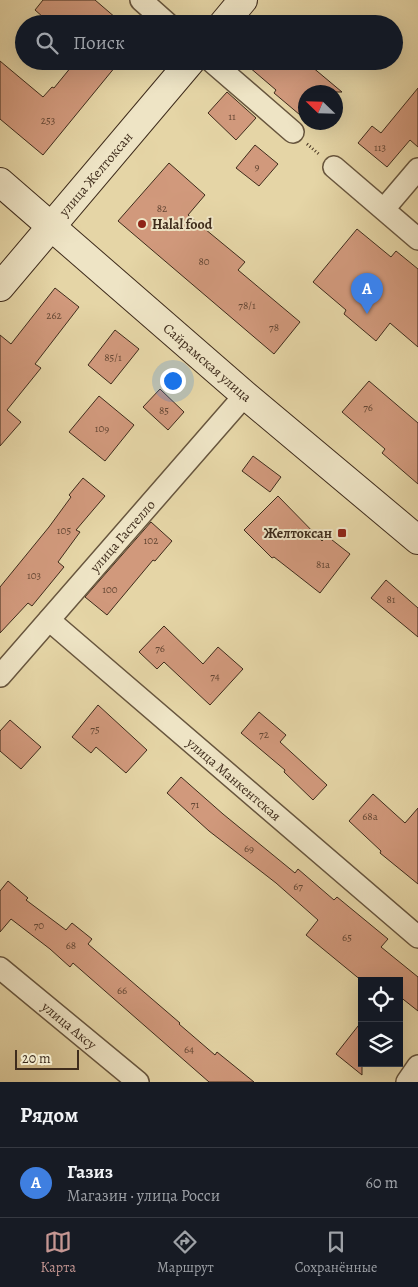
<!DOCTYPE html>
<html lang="ru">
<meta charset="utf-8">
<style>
:root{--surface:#171b24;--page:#20242c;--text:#f1f3f6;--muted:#9ea1a6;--line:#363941;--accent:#c59692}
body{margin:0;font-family:Alegreya,serif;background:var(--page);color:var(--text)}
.controls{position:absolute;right:15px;bottom:15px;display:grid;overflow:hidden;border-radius:0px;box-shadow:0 5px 20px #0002}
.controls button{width:45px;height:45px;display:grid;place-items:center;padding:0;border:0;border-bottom:1px solid var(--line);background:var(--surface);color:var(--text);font:25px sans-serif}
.compass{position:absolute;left:298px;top:85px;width:45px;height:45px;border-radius:50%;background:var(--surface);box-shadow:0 5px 20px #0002;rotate:293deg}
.scale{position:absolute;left:15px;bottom:12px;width:64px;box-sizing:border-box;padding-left:5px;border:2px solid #3f2c1c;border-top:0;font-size:14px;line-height:18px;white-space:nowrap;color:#3f2c1c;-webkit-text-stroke:4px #eee4c5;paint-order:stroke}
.you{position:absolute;left:172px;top:380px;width:18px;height:18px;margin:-12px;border:4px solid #fff;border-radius:50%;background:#1a73e8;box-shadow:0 0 0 8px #1a73e833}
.badge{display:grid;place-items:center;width:32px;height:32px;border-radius:50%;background:var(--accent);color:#fff;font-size:16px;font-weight:700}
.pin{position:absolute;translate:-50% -41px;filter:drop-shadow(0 1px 2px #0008)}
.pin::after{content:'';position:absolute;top:26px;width:18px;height:15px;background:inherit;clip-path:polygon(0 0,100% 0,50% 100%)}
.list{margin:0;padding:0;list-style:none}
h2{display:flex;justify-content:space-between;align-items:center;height:65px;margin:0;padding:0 20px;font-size:21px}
h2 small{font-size:16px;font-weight:400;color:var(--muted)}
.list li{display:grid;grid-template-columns:32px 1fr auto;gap:15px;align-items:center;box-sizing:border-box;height:70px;padding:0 20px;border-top:1px solid var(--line)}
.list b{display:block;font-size:19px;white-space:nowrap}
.list p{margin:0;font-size:16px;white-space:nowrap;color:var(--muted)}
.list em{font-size:16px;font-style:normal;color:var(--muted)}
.icon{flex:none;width:28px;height:28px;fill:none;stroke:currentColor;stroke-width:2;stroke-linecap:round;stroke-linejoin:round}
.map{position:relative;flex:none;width:418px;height:1082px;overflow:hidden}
.search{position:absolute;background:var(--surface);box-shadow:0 5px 20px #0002;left:15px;right:15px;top:15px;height:55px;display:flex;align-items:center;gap:12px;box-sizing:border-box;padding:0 18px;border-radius:28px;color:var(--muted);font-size:19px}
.sheet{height:135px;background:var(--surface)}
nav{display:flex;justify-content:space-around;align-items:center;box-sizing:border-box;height:70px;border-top:1px solid var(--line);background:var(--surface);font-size:14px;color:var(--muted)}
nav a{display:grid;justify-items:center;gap:2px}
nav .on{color:var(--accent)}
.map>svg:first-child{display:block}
.building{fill:#d1997c;stroke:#3f2c1c}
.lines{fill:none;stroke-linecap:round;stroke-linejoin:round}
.minor-casing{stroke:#68563e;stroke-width:24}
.secondary-casing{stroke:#3f2c1c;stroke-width:30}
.path{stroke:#3f2c1c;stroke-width:3;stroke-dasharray:1 2.5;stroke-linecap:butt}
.minor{stroke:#eee4c5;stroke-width:21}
.secondary{stroke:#eee4c5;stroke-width:28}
.poi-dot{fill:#8f2418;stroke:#eee4c5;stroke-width:2}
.labels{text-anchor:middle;stroke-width:4;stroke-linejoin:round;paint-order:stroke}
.number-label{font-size:11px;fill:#644734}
.street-label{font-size:14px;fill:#3f2c1c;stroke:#eee4c5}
.poi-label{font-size:14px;font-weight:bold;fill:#3f2c1c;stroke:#eee4c5;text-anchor:start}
</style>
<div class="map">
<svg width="418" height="1082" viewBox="0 0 418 1082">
<rect width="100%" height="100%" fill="#e5d5a6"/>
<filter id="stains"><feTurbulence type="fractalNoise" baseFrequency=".004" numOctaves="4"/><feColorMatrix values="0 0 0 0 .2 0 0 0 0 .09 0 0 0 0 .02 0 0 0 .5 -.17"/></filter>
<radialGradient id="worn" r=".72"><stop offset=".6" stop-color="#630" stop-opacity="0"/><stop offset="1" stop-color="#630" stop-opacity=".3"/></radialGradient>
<g class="building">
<path d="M43,0H95L123,24H51L35,10Z"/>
<path d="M0,61L43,97L52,87L54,88L76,61H120L43,155L0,119Z"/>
<path d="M242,61H305L342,92H306V120L274,93L276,90Z"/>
<path d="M418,88V147L410,140L387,167L358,143L372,126L381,133Z"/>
<path d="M227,92L256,118L236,140L208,113Z"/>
<path d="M255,145L278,164L259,186L236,168Z"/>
<path d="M169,163L205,195L188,215L245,262L238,270L300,322L274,354L118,221Z"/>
<path d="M357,229L391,257L396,251L418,269V347L390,323L376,341L344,314L346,310L313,282Z"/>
<path d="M55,288L79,307L35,364L41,368L7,410L21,422L0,446V335L11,344Z"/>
<path d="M115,330L139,349L111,384L88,365Z"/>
<path d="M369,381L418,423V484L382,453L385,449L342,412Z"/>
<path d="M160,389L184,412L168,430L143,407Z"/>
<path d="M99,396L134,425L105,461L69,432Z"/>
<path d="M253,456L281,477L270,492L242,471Z"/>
<path d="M83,478L105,496L76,530L80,532L58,562L64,567L32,606L28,603L0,633V587L49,527L71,497L69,495Z"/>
<path d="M278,496L322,541L327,536L350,554L320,593L274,557L272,558L244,530Z"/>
<path d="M151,522L172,541L155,561L153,560L107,615L85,597Z"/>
<path d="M386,580L418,608V637L371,598Z"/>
<path d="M164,626L203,664L218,647L243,669L210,705L164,662L157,669L139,652Z"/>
<path d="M98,705L147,750L126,773L96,747L91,753L72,737Z"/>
<path d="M259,712L286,735L280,742L327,785L313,800L284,772L285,770L241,733Z"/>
<path d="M10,720L41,747L21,769L0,751V731Z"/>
<path d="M181,777L223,814L295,873L298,869L334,900L337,897L388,939L381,947L418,977V1011L399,996V981H362L306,935L318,920L276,883L209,831L167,793Z"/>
<path d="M373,794L405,823L418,808V884L380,853L381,851L349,821Z"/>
<path d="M8,881L28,898L26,900L66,930L72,923L92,939L88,944L180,1023L179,1024L215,1055L217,1052L254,1082H209L73,963L70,967L50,949L11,919L0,932V891Z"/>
<path d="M362,1021V1075L336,1054Z"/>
</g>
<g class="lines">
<defs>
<g id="minor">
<path d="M141,0L168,24"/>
<path d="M211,61L293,132"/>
<path d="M334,167L418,239"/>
<path d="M384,209L418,169"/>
<path id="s1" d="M49,620L418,937"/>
<path id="s2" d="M0,676L245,395"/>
<path id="s3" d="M0,968L138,1082"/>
<path d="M407,1082L418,1066"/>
</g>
<g id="secondary">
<path d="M223,24L243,0"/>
<path id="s4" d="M0,182L245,395L418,540"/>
<path id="s5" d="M0,287L191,61"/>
</g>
</defs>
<use href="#minor" class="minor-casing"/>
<use href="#secondary" class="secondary-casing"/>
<path class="path" d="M307,144L320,155"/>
<use href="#minor" class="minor"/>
<use href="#secondary" class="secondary"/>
</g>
<g class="poi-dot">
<circle cx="142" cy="224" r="5"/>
<rect x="337" y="528" width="10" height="10" rx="2.5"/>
</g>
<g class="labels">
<g class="number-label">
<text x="232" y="120">11</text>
<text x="48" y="124">253</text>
<text x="380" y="151">113</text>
<text x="257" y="170">9</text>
<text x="162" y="212">82</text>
<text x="204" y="265">80</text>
<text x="247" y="309">78/1</text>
<text x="54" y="319">262</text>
<text x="274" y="331">78</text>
<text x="113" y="361">85/1</text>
<text x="368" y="411">76</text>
<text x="164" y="414">85</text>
<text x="102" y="432">109</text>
<text x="64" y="534">105</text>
<text x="151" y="544">102</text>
<text x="323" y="568">81а</text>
<text x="34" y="579">103</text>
<text x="110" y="593">100</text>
<text x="391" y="603">81</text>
<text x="160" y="652">76</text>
<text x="215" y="680">74</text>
<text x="95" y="733">75</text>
<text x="264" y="738">72</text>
<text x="195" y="808">71</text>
<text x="370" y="820">68а</text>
<text x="249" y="852">69</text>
<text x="298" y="890">67</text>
<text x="39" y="929">70</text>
<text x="347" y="941">65</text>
<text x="71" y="949">68</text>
<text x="122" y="994">66</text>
<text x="189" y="1053">64</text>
</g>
<g class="street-label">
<text dy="5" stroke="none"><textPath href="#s5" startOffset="148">улица Желтоксан</textPath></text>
<text dy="5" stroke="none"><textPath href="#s4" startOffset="275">Сайрамская улица</textPath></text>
<text dy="5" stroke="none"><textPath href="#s2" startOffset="186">улица Гастелло</textPath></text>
<text dy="5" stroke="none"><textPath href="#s1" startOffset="244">улица Манкентская</textPath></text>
<text dy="5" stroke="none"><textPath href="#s3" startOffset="90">улица Аксу</textPath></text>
</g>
<g class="poi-label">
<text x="152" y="229">Halal food</text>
<text x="332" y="538" text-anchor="end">Желтоксан</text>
</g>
</g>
<rect width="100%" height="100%" filter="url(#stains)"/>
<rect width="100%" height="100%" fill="url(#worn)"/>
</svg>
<div class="controls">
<button><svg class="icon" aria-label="locate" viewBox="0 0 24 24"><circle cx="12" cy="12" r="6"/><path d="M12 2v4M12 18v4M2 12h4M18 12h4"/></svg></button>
<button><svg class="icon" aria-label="layers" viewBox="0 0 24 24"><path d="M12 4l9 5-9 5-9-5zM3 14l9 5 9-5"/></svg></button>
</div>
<svg class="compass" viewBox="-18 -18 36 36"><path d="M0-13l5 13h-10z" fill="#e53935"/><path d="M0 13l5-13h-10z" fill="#9ea1a6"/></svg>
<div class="scale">20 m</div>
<div class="you"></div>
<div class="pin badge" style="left:367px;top:314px;background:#3f7fe0">A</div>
<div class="search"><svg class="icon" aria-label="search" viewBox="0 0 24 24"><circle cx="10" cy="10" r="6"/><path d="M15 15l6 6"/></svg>Поиск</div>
</div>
<section class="sheet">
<h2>Рядом<small></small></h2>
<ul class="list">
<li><span class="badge" style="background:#3f7fe0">A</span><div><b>Газиз</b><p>Магазин · улица Росси</p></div><em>60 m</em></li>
</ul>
</section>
<nav>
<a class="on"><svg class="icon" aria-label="map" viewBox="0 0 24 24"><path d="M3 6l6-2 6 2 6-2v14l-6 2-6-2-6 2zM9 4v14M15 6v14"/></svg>Карта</a>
<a><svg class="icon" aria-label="directions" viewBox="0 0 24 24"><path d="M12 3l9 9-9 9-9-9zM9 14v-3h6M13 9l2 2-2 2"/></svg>Маршрут</a>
<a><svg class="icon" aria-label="saved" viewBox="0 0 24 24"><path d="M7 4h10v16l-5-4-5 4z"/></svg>Сохранённые</a>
</nav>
